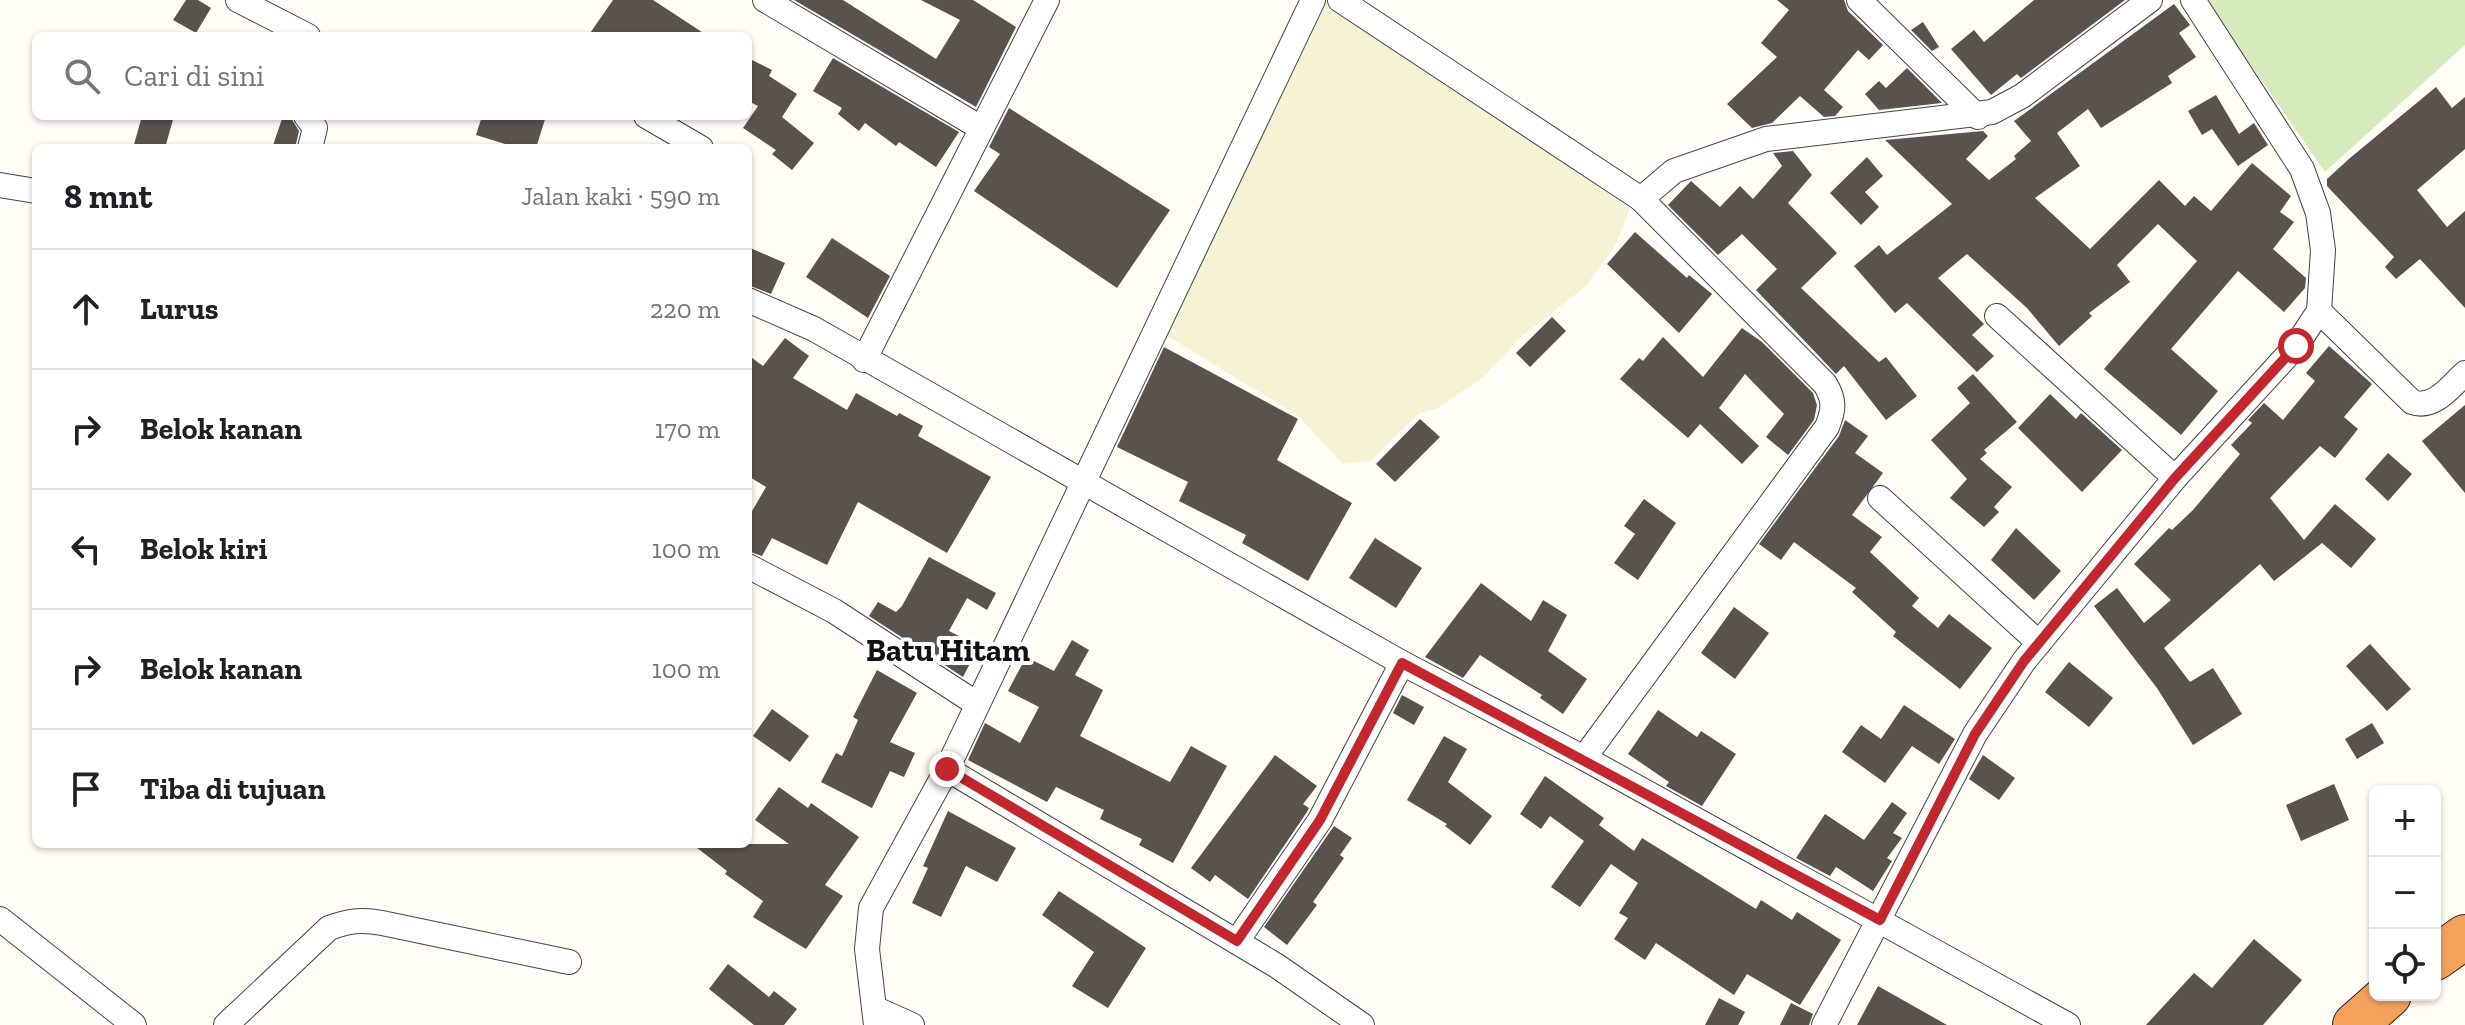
<!DOCTYPE html>
<html lang="id">
<meta charset="utf-8">
<style>
:root{--surface:#fff;--page:#f2f2f2;--text:#202124;--muted:#757577;--line:#e0e0e0}
body{margin:0;font-family:"Zilla Slab",serif;background:var(--page);color:var(--text)}
.controls{position:absolute;right:24px;bottom:24px;display:grid;overflow:hidden;border-radius:12px;box-shadow:0 2px 6px #0004}
.controls button{width:72px;height:72px;display:grid;place-items:center;padding:0;border:0;border-bottom:2px solid var(--line);background:var(--surface);color:var(--text);font:40px sans-serif}
.stop{position:absolute;width:24px;height:24px;margin:-18px;border:6px solid #c4262e;border-radius:50%;background:#fff}
.stop.end{background:#c4262e;border-color:#fff;box-shadow:0 2px 8px #0008}
.list{margin:0;padding:0;list-style:none}
h2{display:flex;justify-content:space-between;align-items:center;height:104px;margin:0;padding:0 32px;font-size:34px}
h2 small{font-size:26px;font-weight:400;color:var(--muted)}
.list li{display:grid;grid-template-columns:52px 1fr auto;gap:24px;align-items:center;box-sizing:border-box;height:120px;padding:0 32px;border-top:2px solid var(--line)}
.list b{display:block;font-size:30px;white-space:nowrap}
.list em{font-size:26px;font-style:normal;color:var(--muted)}
.icon{flex:none;width:44px;height:44px;fill:none;stroke:currentColor;stroke-width:2;stroke-linecap:round;stroke-linejoin:round}
.map{position:relative;flex:none;width:2465px;height:1025px;overflow:hidden}
.search{position:absolute;background:var(--surface);box-shadow:0 2px 6px #0004;left:32px;top:32px;width:720px;height:88px;display:flex;align-items:center;gap:20px;box-sizing:border-box;padding:0 28px;border-radius:12px;color:var(--muted);font-size:30px}
.panel{position:absolute;background:var(--surface);box-shadow:0 2px 6px #0004;left:32px;top:144px;width:720px;height:704px;border-radius:12px}
.map>svg:first-child{display:block}
.farmland{fill:#f6f3d4}
.green{fill:#d5ebbd}
.building{fill:#5a524d}
.lines{fill:none;stroke-linecap:round;stroke-linejoin:round}
.street-casing{stroke:#444;stroke-width:26}
.highway-casing{stroke:#222;stroke-width:46}
.street{stroke:#fff;stroke-width:24}
.highway{stroke:#f5a25d;stroke-width:44}
.route{stroke:#c4262e;stroke-width:10}
.labels{text-anchor:middle;stroke-width:8;stroke-linejoin:round;paint-order:stroke}
.quarter-label{font-size:32px;font-weight:bold;fill:#111;stroke:#fff}
</style>
<div class="map">
<svg width="2465" height="1025" viewBox="0 0 2465 1025">
<rect width="100%" height="100%" fill="#fffdf5"/>
<path class="farmland" d="M1319,0H1332L1630,209L1614,248L1585,287L1522,336L1482,378L1436,409L1419,413L1371,461L1343,464L1297,415L1167,336Z"/>
<path class="green" d="M2206,0H2465V45L2325,172Z"/>
<g class="building">
<path d="M186,0H198L211,8L196,33L173,20Z"/>
<path d="M613,0H653L708,36H588Z"/>
<path d="M794,0H843L936,59L960,20L921,0H973L1016,27L976,107Z"/>
<path d="M1777,0H1844L1848,11L1883,45L1869,60L1858,50L1824,90L1843,107L1835,116L1824,117L1800,96L1772,123L1752,128L1727,104L1777,57L1761,43L1789,10Z"/>
<path d="M2034,0H2125L2021,78L2017,74L1991,95L1951,49L1974,30L1984,42Z"/>
<path d="M2174,4L2190,25L2179,33L2196,57L2168,76L2172,83L2101,128L2088,109L2057,133L2080,166L2035,198L2090,249L2159,180L2185,206L2194,196L2211,211L2252,163L2291,196L2280,212L2294,222L2273,249L2306,278L2305,288L2284,312L2238,271L2171,349L2218,391L2181,435L2104,369L2197,261L2158,224L2117,265L2130,282L2089,313L2092,316L2059,346L2027,308L1967,254L1938,278L1984,324L1972,335L1994,356L1977,372L1907,303L1895,313L1854,266L1879,245L1887,255L1952,204L1885,140L1983,131L1988,136L1966,159L1989,180L2016,159L2014,156L2031,141L2014,121Z"/>
<path d="M1923,22L1939,47L1932,51L1911,30Z"/>
<path d="M748,58L772,70L769,76L797,94L782,117L814,143L792,170L772,154L776,150L743,128L758,106L748,101Z"/>
<path d="M833,58L959,132L936,167L899,142L896,146L865,123L859,131L838,114L842,108L813,91Z"/>
<path d="M1907,68L1942,103L1879,110L1865,94L1879,81L1886,88Z"/>
<path d="M2436,87L2452,108L2465,97V149L2417,190L2447,227L2465,211V308L2420,259L2396,279L2385,267L2394,257L2327,186V179L2350,158Z"/>
<path d="M2216,95L2239,134L2254,123L2268,145L2238,166L2212,129L2202,135L2188,111Z"/>
<path d="M1009,108L1170,210L1117,288L974,191L1000,154L989,147Z"/>
<path d="M142,116H174L165,148H133Z"/>
<path d="M283,116L291,118L299,131L295,148H272Z"/>
<path d="M482,116H546L536,148H518L476,135Z"/>
<path d="M1793,151L1812,175L1788,203L1837,253L1801,288L1879,362L1886,357L1917,396L1886,420L1844,366L1836,374L1756,290L1777,269L1742,234L1718,255L1668,205L1691,181L1720,207L1740,186L1753,199L1782,166L1773,153Z"/>
<path d="M1867,157L1883,176L1865,192L1879,207L1861,225L1830,193Z"/>
<path d="M1635,232L1687,278L1689,275L1712,294L1679,333L1607,264Z"/>
<path d="M832,238L890,276L868,318L806,277Z"/>
<path d="M748,247L785,263L771,294L748,285Z"/>
<path d="M1552,317L1566,331L1530,367L1516,353Z"/>
<path d="M1742,328L1762,342L1813,393L1817,405L1814,420L1788,455L1766,437L1784,414L1745,374L1719,408L1759,446L1742,464L1700,424L1688,438L1620,379L1639,358L1643,361L1663,337L1703,377Z"/>
<path d="M785,338L809,356L793,378L847,410L856,393L897,416L899,413L923,426L918,436L991,477L947,553L858,502L827,565L772,538L762,556L748,551V518L766,487L748,476V355L763,366Z"/>
<path d="M2329,346L2372,384L2344,417L2358,429L2335,458L2320,446L2270,498L2304,540L2335,504L2376,539L2351,568L2322,543L2274,581L2260,564L2164,648L2190,682L2213,668L2242,714L2193,745L2157,688L2094,606L2117,588L2144,623L2171,600L2134,564L2169,528L2172,530L2193,510L2240,454L2231,445L2252,423L2248,420L2264,403L2283,420L2315,381L2306,373Z"/>
<path d="M1164,347L1298,419L1277,460L1352,503L1308,581L1242,543L1246,535L1179,501L1188,482L1117,447Z"/>
<path d="M1973,374L2017,422L1984,450L1987,453L1980,459L2012,487L1994,507L1999,512L1984,527L1950,498L1967,479L1931,440L1970,403L1957,388Z"/>
<path d="M2050,394L2076,419L2081,413L2122,450L2082,492L2018,428Z"/>
<path d="M2465,405V493L2422,441Z"/>
<path d="M1420,419L1440,437L1395,482L1376,464Z"/>
<path d="M1845,420L1868,436L1855,453L1883,473L1852,515L1882,537L1870,552L1919,598L1912,606L1938,628L1949,614L1992,648L1960,689L1893,636L1896,632L1852,592L1856,588L1794,542L1781,560L1759,544L1839,436Z"/>
<path d="M2388,453L2412,474L2388,501L2365,479Z"/>
<path d="M1644,499L1676,523L1638,580L1614,563L1635,534L1624,526Z"/>
<path d="M2016,528L2061,571L2034,600L1991,560Z"/>
<path d="M1375,538L1422,568L1396,608L1349,578Z"/>
<path d="M929,557L996,593L987,610L967,598L949,631L979,646L963,677L869,616L878,602L896,612L902,606Z"/>
<path d="M1481,583L1531,621L1543,600L1567,615L1548,651L1587,679L1563,714L1540,698L1542,695L1480,655L1463,678L1425,657Z"/>
<path d="M1734,607L1769,633L1735,679L1701,653Z"/>
<path d="M1072,640L1089,650L1075,675L1103,690L1080,736L1170,782L1191,746L1227,766L1173,863L1139,845L1142,839L1100,819L1104,810L1056,787L1047,802L968,760L985,723L1020,743L1039,707L1008,691L1026,657L1054,671Z"/>
<path d="M2370,644L2411,689L2387,711L2346,666Z"/>
<path d="M2069,662L2113,698L2089,727L2045,692Z"/>
<path d="M877,670L917,693L890,742L915,753L904,777L890,771L872,808L821,782L836,753L842,756L858,720L853,717Z"/>
<path d="M1402,695L1424,707L1414,725L1393,713Z"/>
<path d="M1904,705L1955,739L1939,764L1912,746L1885,783L1842,752L1861,725L1881,739Z"/>
<path d="M772,709L809,736L790,762L753,736Z"/>
<path d="M1658,710L1697,737L1701,731L1736,754L1702,806L1666,786L1669,782L1628,754Z"/>
<path d="M2372,723L2384,743L2357,759L2345,739Z"/>
<path d="M1444,736L1467,749L1448,782L1492,816L1470,845L1445,826L1447,824L1407,800Z"/>
<path d="M1275,755L1317,786L1303,804L1309,808L1307,812L1248,899L1215,875L1210,882L1191,868Z"/>
<path d="M1983,755L2015,778L1999,800L1969,779Z"/>
<path d="M1545,776L1604,818L1599,825L1634,851L1642,838L1756,909L1761,900L1792,920L1797,912L1841,940L1800,1005L1747,974L1734,995L1656,943L1645,960L1614,939L1628,918L1619,913L1638,883L1611,864L1580,907L1551,887L1584,841L1550,816L1541,829L1520,814Z"/>
<path d="M2334,784L2349,820L2301,841L2286,805Z"/>
<path d="M779,787L808,808L811,803L859,837L825,885L843,896L806,949L753,917L763,901L725,874L727,871L692,844H789L755,820Z"/>
<path d="M1892,802L1907,813L1893,833L1902,838L1887,858L1892,861L1873,891L1836,867L1830,876L1796,858L1825,814L1864,840Z"/>
<path d="M948,811L1016,848L997,882L966,866L941,917L912,903L928,868L923,866Z"/>
<path d="M1334,826L1352,838L1340,855L1344,858L1313,902L1317,905L1287,945L1264,927Z"/>
<path d="M1059,891L1146,948L1108,1008L1072,986L1094,952L1042,915Z"/>
<path d="M2254,939L2302,980L2263,1025H2146L2194,973L2212,988Z"/>
<path d="M728,964L769,997L774,991L797,1009L784,1025H754L709,989Z"/>
<path d="M1878,986L1947,1025H1857Z"/>
<path d="M1719,998L1745,1012L1738,1025H1705Z"/>
<path d="M1791,1003L1813,1014L1809,1025H1780Z"/>
</g>
<g class="lines">
<defs>
<g id="street">
<path d="M238,0L308,36"/>
<path d="M765,0L981,128"/>
<path d="M1340,0L1641,199"/>
<path d="M1859,0L1978,117"/>
<path d="M306,116L315,128L310,148"/>
<path d="M646,116L701,148"/>
<path d="M0,185L36,191"/>
<path d="M748,300L814,329L1402,663L1584,758L2068,1025"/>
<path d="M2319,311L2412,402C2434,410 2451,386 2465,373"/>
<path d="M1997,316L2175,478"/>
<path d="M864,360L1047,0"/>
<path d="M1880,498L2039,643"/>
<path d="M748,566L834,611L977,704"/>
<path d="M1584,758L1827,427C1834,410 1835,400 1825,384L1641,199L1674,171L1766,139L1992,112L2022,96L2150,0"/>
<path d="M947,769L1277,966L1362,1025"/>
<path d="M0,919L134,1025"/>
<path d="M1237,941L1320,820L1402,663"/>
<path d="M874,1008L912,1025"/>
<path d="M226,1025L329,928C348,921 361,919 382,923L569,962"/>
<path d="M876,1025L867,949L871,908L947,769L1313,0"/>
<path d="M1824,1025L1975,734L2024,661L2175,478L2296,346L2319,311L2323,250L2318,213L2302,169L2193,0"/>
</g>
<g id="highway">
<path d="M2435,958L2465,937"/>
<path d="M2355,1025L2389,995"/>
</g>
</defs>
<use href="#street" class="street-casing"/>
<use href="#highway" class="highway-casing"/>
<use href="#street" class="street"/>
<use href="#highway" class="highway"/>
</g>
<g class="lines">
<path class="route" d="M947,769L1237,941L1320,820L1402,663L1880,920L1975,734L2024,661L2175,478L2296,346"/>
</g>
<g class="labels">
<g class="quarter-label">
<text x="948" y="661">Batu Hitam</text>
</g>
</g>
</svg>
<div class="controls">
<button>+</button>
<button>−</button>
<button><svg class="icon" aria-label="locate" viewBox="0 0 24 24"><circle cx="12" cy="12" r="6"/><path d="M12 2v4M12 18v4M2 12h4M18 12h4"/></svg></button>
</div>
<div class="stop" style="left:2296px;top:346px"></div>
<div class="stop end" style="left:947px;top:769px"></div>
<div class="search"><svg class="icon" aria-label="search" viewBox="0 0 24 24"><circle cx="10" cy="10" r="6"/><path d="M15 15l6 6"/></svg>Cari di sini</div>
<section class="panel">
<h2>8 mnt<small>Jalan kaki · 590 m</small></h2>
<ul class="list">
<li><svg class="icon" aria-label="ahead" viewBox="0 0 24 24"><path d="M12 20V5M6 11l6-6 6 6"/></svg><div><b>Lurus</b></div><em>220 m</em></li>
<li><svg class="icon" aria-label="right" viewBox="0 0 24 24"><path d="M7 20v-9h11M14 6l5 5-5 5"/></svg><div><b>Belok kanan</b></div><em>170 m</em></li>
<li><svg class="icon" aria-label="left" viewBox="0 0 24 24"><path d="M17 20v-9H6M10 6l-5 5 5 5"/></svg><div><b>Belok kiri</b></div><em>100 m</em></li>
<li><svg class="icon" aria-label="right" viewBox="0 0 24 24"><path d="M7 20v-9h11M14 6l5 5-5 5"/></svg><div><b>Belok kanan</b></div><em>100 m</em></li>
<li><svg class="icon" aria-label="arrive" viewBox="0 0 24 24"><path d="M6 21V4h12l-3 4 3 4H6"/></svg><div><b>Tiba di tujuan</b></div></li>
</ul>
</section>
</div>
